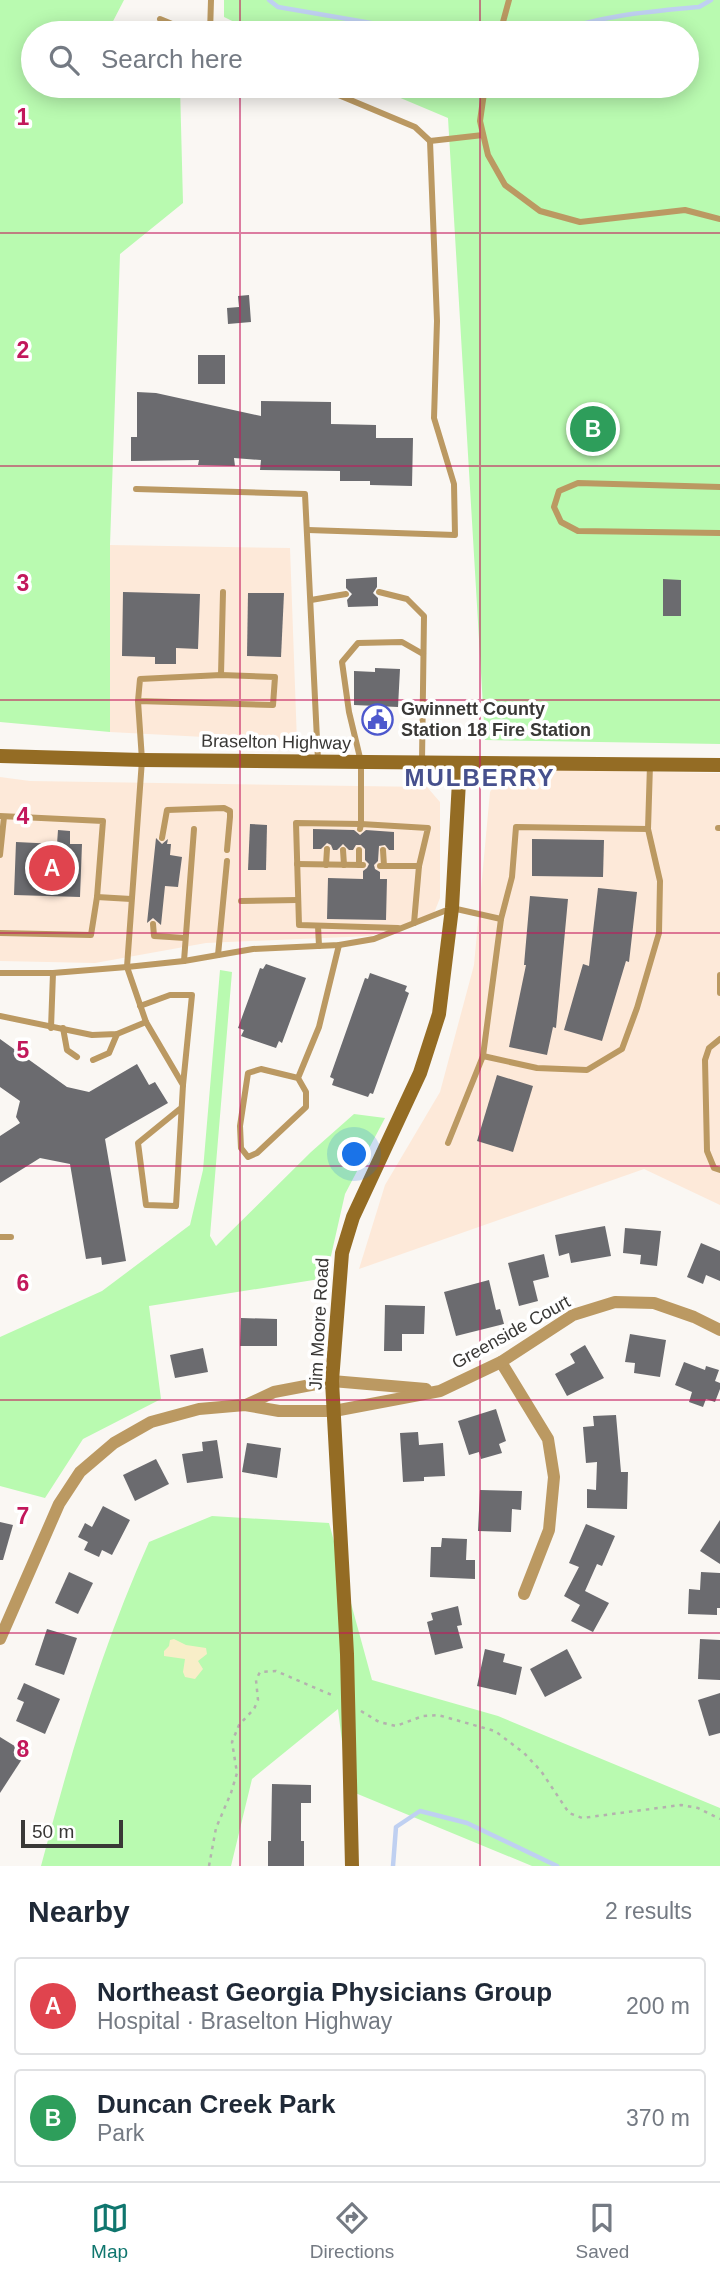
<!DOCTYPE html>
<meta charset="utf-8">
<style>
:root{--surface:#fff;--page:#f2f2f3;--text:#1f2937;--muted:#747a83;--line:#e0e1e3;--accent:#0f766e}
body{margin:0;font-family:Arial,sans-serif;background:var(--page);color:var(--text)}
.scale{position:absolute;left:21px;bottom:18px;width:102px;box-sizing:border-box;padding-left:7px;border:4px solid #393836;border-top:0;font-size:19px;line-height:24px;white-space:nowrap;color:#393836;-webkit-text-stroke:5px #fff;paint-order:stroke}
.you{position:absolute;left:355px;top:1155px;width:24px;height:24px;margin:-18px;border:5px solid #fff;border-radius:50%;background:#1a73e8;box-shadow:0 0 0 10px #1a73e833}
.badge{display:grid;place-items:center;width:46px;height:46px;border-radius:50%;background:var(--accent);color:#fff;font-size:23px;font-weight:700}
.pin{position:absolute;translate:-50% -50%;border:4px solid #fff;box-shadow:0 2px 7px #0006}
.list{margin:0;padding:0;list-style:none}
h2{display:flex;justify-content:space-between;align-items:center;height:91px;margin:0;padding:0 28px;font-size:30px}
h2 small{font-size:23px;font-weight:400;color:var(--muted)}
.list li{display:grid;grid-template-columns:46px 1fr auto;gap:21px;align-items:center;box-sizing:border-box;height:98px;margin:0 14px 14px;padding:0 14px;border:2px solid var(--line);border-radius:7px}
.list b{display:block;font-size:26px;white-space:nowrap}
.list p{margin:0;font-size:23px;white-space:nowrap;color:var(--muted)}
.list em{font-size:23px;font-style:normal;color:var(--muted)}
.icon{flex:none;width:38px;height:38px;fill:none;stroke:currentColor;stroke-width:2;stroke-linecap:round;stroke-linejoin:round}
.map{position:relative;flex:none;width:720px;height:1866px;overflow:hidden}
.search{position:absolute;background:var(--surface);box-shadow:0 4px 18px #0003;left:21px;right:21px;top:21px;height:77px;display:flex;align-items:center;gap:18px;box-sizing:border-box;padding:0 24px;border-radius:38px;color:var(--muted);font-size:26px}
.sheet{height:315px;background:var(--surface)}
nav{display:flex;justify-content:space-around;align-items:center;box-sizing:border-box;height:98px;border-top:2px solid var(--line);background:var(--surface);font-size:19px;color:var(--muted)}
nav a{display:grid;justify-items:center;gap:4px}
nav .on{color:var(--accent)}
.map>svg:first-child{display:block}
.commercial{fill:#fde9d9}
.green{fill:#b9fab0}
.sand{fill:#f8eec8}
.lines{fill:none;stroke-linecap:round;stroke-linejoin:round}
.stream{stroke:#bfd0f1;stroke-width:4.5}
.building{fill:#6b6b6f}
.path{stroke:#b4b1ae;stroke-width:2.5;stroke-dasharray:3.5 5;stroke-linecap:butt}
.lane{stroke:#bb9962;stroke-width:6}
.street{stroke:#bb9962;stroke-width:12}
.secondary{stroke:#946c24;stroke-width:14}
.grid{fill:none;stroke:#c2185b;stroke-width:2;stroke-opacity:0.55}
.labels{text-anchor:middle;stroke-width:7;stroke-linejoin:round;paint-order:stroke}
.poi-label{font-size:18px;font-weight:bold;fill:#393836;stroke:#fff;text-anchor:start}
.street-label{font-size:18px;fill:#393836;stroke:#fff}
.district-label{font-size:24px;font-weight:bold;letter-spacing:2px;fill:#46508d;stroke:#fff}
.grid-label{font-size:23px;text-anchor:middle;font-weight:bold;fill:#c2185b;stroke:#fff;stroke-width:7;stroke-linejoin:round;paint-order:stroke}
</style>
<div class="map">
<svg width="720" height="1866" viewBox="0 0 720 1866">
<rect width="100%" height="100%" fill="#faf7f3"/>
<g class="commercial">
<path d="M110,545L290,548L297,742L110,732Z"/>
<path d="M505,769L720,773V1205L644,1169L359,1269L385,1185L440,1092L474,965L490,792Z"/>
<path d="M0,777L30,781L427,787L440,802V898L432,918L370,936L206,943L95,963L0,961Z"/>
</g>
<g class="green">
<path d="M0,0H124L110,27L123,33H33V86H180L183,203L120,254L110,545V732L0,722Z"/>
<path d="M224,0H720V744L485,740L448,118L372,86H687V33H257L224,17Z"/>
<path d="M220,970L232,972L210,1236L216,1246L311,1152L354,1114L385,1118L345,1194L326,1278L149,1306L161,1399L83,1439L45,1498L0,1486V1337L102,1291L190,1225L203,1170Z"/>
<path d="M212,1516L329,1523L372,1680L498,1716L720,1808V1866H532L348,1790L338,1709L252,1779L231,1866H41C70,1756 102,1646 149,1542Z"/>
</g>
<path class="sand" d="M174,1639L186,1645L206,1648L207,1654L198,1661L203,1669L195,1679L185,1677L183,1672L185,1659L164,1656V1651L169,1646L170,1640Z"/>
<g class="lines">
<g class="stream">
<path d="M269,0L278,7L406,29L465,33"/>
<path d="M552,33C604,15 645,12 699,7L711,0"/>
<path d="M393,1866L396,1827L420,1811L467,1823L557,1866"/>
</g>
</g>
<g class="building">
<path d="M249,295L251,322L228,324L227,308L239,307L238,296Z"/>
<rect x="198" y="355" width="27" height="29"/>
<path d="M137,392L156,393L261,416V401L331,402V424L376,425V438H413L412,486L370,485V481H340V471L260,470L261,460L234,458L235,466L198,465L199,460L131,461V437H137Z"/>
<path d="M377,577V587L373,593L378,598V606L348,607L347,600L352,594L346,588V579Z"/>
<path d="M663,579L681,580V616H663Z"/>
<path d="M123,592L200,594L198,649L176,648V664H155V657L122,656Z"/>
<path d="M248,593H284L281,657L247,656Z"/>
<path d="M375,668L400,669L398,707L354,705V671L375,672Z"/>
<path d="M250,824L267,825L266,870H248Z"/>
<path d="M313,829L354,830L360,835L366,830L394,832V850H389L385,845L379,846L378,861L374,865L375,869L380,872V879H387L386,920L327,919L328,878L363,879V871L367,868L369,864L365,860V849L361,845H356L353,850H349L343,844L337,850H333L331,845L327,843L321,849H313Z"/>
<path d="M58,830L70,831V844H82L80,897L14,895L16,842L57,844Z"/>
<path d="M156,838L162,844L168,839L167,844H171L170,855L182,857L178,887L165,886L161,925L153,918L147,923Z"/>
<path d="M532,839L604,840L603,877L532,876Z"/>
<path d="M598,888L637,892L629,962L626,961L602,1041L564,1030L583,964L589,966Z"/>
<path d="M530,896L568,899L556,1028L553,1027L547,1055L509,1047L526,965H524Z"/>
<path d="M266,964L306,978L282,1043L279,1041L276,1048L241,1036L244,1030L238,1028L260,968L263,969Z"/>
<path d="M370,973L407,986L405,991L409,993L373,1094L370,1093L368,1097L332,1085L334,1079L330,1077L365,978L368,979Z"/>
<path d="M0,1039L67,1087L89,1092L137,1064L149,1085L155,1082L168,1103L105,1139L126,1261L102,1265L101,1257L86,1259L70,1164L40,1158L0,1183V1136L20,1123L16,1117L20,1101L0,1087Z"/>
<path d="M497,1075L533,1086L513,1152L477,1141Z"/>
<path d="M605,1226L611,1256L571,1263L569,1253L559,1256L555,1235Z"/>
<path d="M625,1228L661,1231L657,1266L640,1264L641,1255L623,1253Z"/>
<path d="M701,1243L720,1251V1281L706,1275L703,1284L687,1277Z"/>
<path d="M544,1254L549,1277L533,1281L538,1301L519,1306L508,1263Z"/>
<path d="M489,1280L496,1310L500,1309L504,1324L456,1336L444,1292Z"/>
<path d="M385,1305L425,1306L424,1334H402V1351H384Z"/>
<path d="M241,1318L277,1319V1346H240Z"/>
<path d="M630,1334L666,1340L660,1377L634,1373L635,1363L625,1362Z"/>
<path d="M585,1345L604,1378L567,1396L555,1374L575,1363L570,1354Z"/>
<path d="M203,1348L208,1372L175,1378L170,1355Z"/>
<path d="M684,1362L705,1370L706,1366L719,1370L715,1381L720,1383V1389L715,1402L706,1399L703,1407L689,1402L692,1392L675,1385Z"/>
<path d="M496,1409L506,1441L499,1444L502,1453L481,1459L479,1452L469,1455L458,1421Z"/>
<path d="M616,1415L621,1472H628L627,1509L587,1508V1489L596,1490L597,1462L586,1463L583,1427L594,1426L593,1416Z"/>
<path d="M418,1432L419,1445L443,1443L445,1476L424,1477V1481L403,1482L400,1433Z"/>
<path d="M217,1440L223,1478L187,1483L182,1454L203,1451L202,1442Z"/>
<path d="M247,1443L281,1448L277,1478L242,1472Z"/>
<path d="M156,1459L169,1484L135,1501L123,1475Z"/>
<path d="M480,1490L522,1491L521,1510L512,1509L511,1532L478,1531Z"/>
<path d="M103,1506L130,1520L112,1555L102,1550L99,1557L84,1550L88,1542L78,1537L85,1523L92,1527Z"/>
<path d="M720,1520V1564L700,1551Z"/>
<path d="M0,1522L13,1525L3,1560H0Z"/>
<path d="M586,1524L615,1536L602,1566L597,1564L585,1591L609,1603L593,1632L571,1621L580,1605L564,1596L579,1567L569,1563Z"/>
<path d="M442,1538L467,1539L466,1560H475V1579L430,1577L431,1547H441Z"/>
<path d="M69,1572L93,1583L78,1614L55,1603Z"/>
<path d="M701,1572L720,1573V1608H717V1615L688,1614L689,1589L700,1590Z"/>
<path d="M458,1606L462,1625L457,1626L463,1648L435,1655L427,1622L433,1620L431,1613Z"/>
<path d="M47,1629L77,1638L64,1675L35,1665Z"/>
<path d="M700,1639L720,1640V1680L698,1679Z"/>
<path d="M485,1649L505,1654L503,1662L522,1667L516,1695L477,1686Z"/>
<path d="M567,1649L582,1678L545,1697L530,1669Z"/>
<path d="M24,1683L60,1699L45,1734L16,1721L24,1702L17,1699Z"/>
<path d="M720,1693V1733L709,1736L698,1700Z"/>
<path d="M0,1737L26,1753L0,1793Z"/>
<path d="M272,1784L311,1785V1803H301V1841H304V1866H268V1841H271Z"/>
</g>
<g class="lines">
<g class="path">
<path d="M361,1711L379,1722L396,1726L423,1716L438,1715L495,1731L524,1753L541,1771L569,1813L582,1818L681,1805L698,1808L720,1819"/>
<path d="M209,1866L216,1828L231,1793L237,1773L232,1742L239,1725L254,1709L258,1700L256,1680L260,1672L276,1671L334,1696"/>
</g>
<g class="lane">
<path d="M160,19L194,33"/>
<path d="M210,33L211,0"/>
<path d="M500,33L509,0"/>
<path d="M317,86L415,127L430,141"/>
<path d="M485,86L480,121L488,155L505,185L540,211L580,222L685,210L720,219"/>
<path d="M720,487L578,483L559,491L554,507L561,522L578,531L720,533"/>
<path d="M136,489L305,494L318,760"/>
<path d="M308,530L455,535L454,484L434,418L437,321L430,141L483,135"/>
<path d="M379,592L407,599L424,616L422,761"/>
<path d="M311,600L346,594"/>
<path d="M221,675L223,592"/>
<path d="M138,701L273,705L275,677L221,675L140,679L138,701L142,760L127,967L146,1022L183,1085L176,1206L146,1205L138,1143L181,1108"/>
<path d="M0,816L103,821L97,897L91,935L0,933"/>
<path d="M718,828H720"/>
<path d="M360,829L361,824L428,828L419,866L414,923"/>
<path d="M162,838L167,810L224,808L230,811V817L227,850"/>
<path d="M343,850L344,865"/>
<path d="M383,850L384,866"/>
<path d="M0,855L4,817"/>
<path d="M297,864L363,865"/>
<path d="M326,865L327,849"/>
<path d="M359,865V850"/>
<path d="M380,866H419"/>
<path d="M97,897L131,899"/>
<path d="M241,901L298,900"/>
<path d="M153,924L154,936L185,938"/>
<path d="M318,926L319,946"/>
<path d="M398,928L299,925L296,823L361,824V762L349,712L342,662L358,643L402,642L423,654"/>
<path d="M218,955L227,861"/>
<path d="M184,961L194,829"/>
<path d="M0,973H53L127,967L184,961L253,949L339,945L374,939L452,908L501,919L512,877L516,827L648,829"/>
<path d="M720,975V993"/>
<path d="M140,1006L170,995H192L183,1085"/>
<path d="M0,1016L92,1035L117,1034L146,1022"/>
<path d="M51,1028L53,973"/>
<path d="M63,1028L67,1050L77,1057"/>
<path d="M720,1039L709,1048L705,1060L707,1151L714,1168L720,1170"/>
<path d="M483,1056L537,1068L587,1070L622,1049L637,1008L659,933L660,881L648,829L650,765"/>
<path d="M93,1060L109,1053L117,1034"/>
<path d="M298,1078L306,1092V1107L257,1153L248,1157L241,1148L240,1126L248,1073L261,1069L298,1078L319,1027L339,945"/>
<path d="M448,1143L483,1056L501,919"/>
<path d="M0,1237H11"/>
</g>
<g class="street">
<path d="M501,1362L548,1439L554,1477L549,1530L524,1594"/>
<path d="M246,1405L274,1392L332,1381L426,1389"/>
<path d="M0,1639L59,1504L80,1472L114,1443L151,1422L199,1409L245,1405L279,1411H334L440,1391L501,1362L573,1315L615,1302L654,1303L694,1317L720,1330"/>
</g>
<g class="secondary">
<path d="M0,756L142,760L720,765"/>
<path d="M352,1866L347,1654L332,1381L342,1253L353,1217L420,1073L439,1014L452,908L460,763"/>
</g>
</g>
<path class="grid" d="M240,0V33M480,0V33M240,86V1866M480,86V1866M0,233H720M0,466H720M0,700H720M0,933H720M0,1166H720M0,1400H720M0,1633H720"/>
<defs>
<symbol id="civic-ring" viewBox="-11 -11 22 22"><circle r="9.5" fill="#fff" stroke="#4d58cd" stroke-width="1.5"/><path d="M-.6-6.5H3V-4.5H.6V-3L4-1V1h2V6H-6V1h2V-1L-.6-3ZM-1.2 2.5V6h2.4V2.5Z" fill="#4d58cd"/></symbol>
</defs>
<g fill-rule="evenodd">
<use href="#civic-ring" x="360" y="702" width="35" height="35"/>
</g>
<g class="labels">
<g class="poi-label">
<text x="401" y="715">Gwinnett County<tspan x="401" dy="21">Station 18 Fire Station</tspan></text>
</g>
<g class="street-label">
<text transform="translate(276 742) rotate(1)" y="6">Braselton Highway</text>
<text transform="translate(319 1324) rotate(-87)" y="6">Jim Moore Road</text>
<text transform="translate(511 1332) rotate(-29)" y="6">Greenside Court</text>
</g>
<g class="district-label">
<text x="480" y="786">MULBERRY</text>
</g>
</g>
<g class="grid-label">
<text x="23" y="125">1</text>
<text x="23" y="358">2</text>
<text x="23" y="591">3</text>
<text x="23" y="824">4</text>
<text x="23" y="1058">5</text>
<text x="23" y="1291">6</text>
<text x="23" y="1524">7</text>
<text x="23" y="1757">8</text>
</g>
</svg>
<div class="scale">50 m</div>
<div class="you"></div>
<div class="pin badge" style="left:52px;top:868px;background:#e0444e">A</div>
<div class="pin badge" style="left:593px;top:429px;background:#2e9e5b">B</div>
<div class="search"><svg class="icon" aria-label="search" viewBox="0 0 24 24"><circle cx="10" cy="10" r="6"/><path d="M15 15l6 6"/></svg>Search here</div>
</div>
<section class="sheet">
<h2>Nearby<small>2 results</small></h2>
<ul class="list">
<li><span class="badge" style="background:#e0444e">A</span><div><b>Northeast Georgia Physicians Group</b><p>Hospital · Braselton Highway</p></div><em>200 m</em></li>
<li><span class="badge" style="background:#2e9e5b">B</span><div><b>Duncan Creek Park</b><p>Park</p></div><em>370 m</em></li>
</ul>
</section>
<nav>
<a class="on"><svg class="icon" aria-label="map" viewBox="0 0 24 24"><path d="M3 6l6-2 6 2 6-2v14l-6 2-6-2-6 2zM9 4v14M15 6v14"/></svg>Map</a>
<a><svg class="icon" aria-label="directions" viewBox="0 0 24 24"><path d="M12 3l9 9-9 9-9-9zM9 14v-3h6M13 9l2 2-2 2"/></svg>Directions</a>
<a><svg class="icon" aria-label="saved" viewBox="0 0 24 24"><path d="M7 4h10v16l-5-4-5 4z"/></svg>Saved</a>
</nav>
